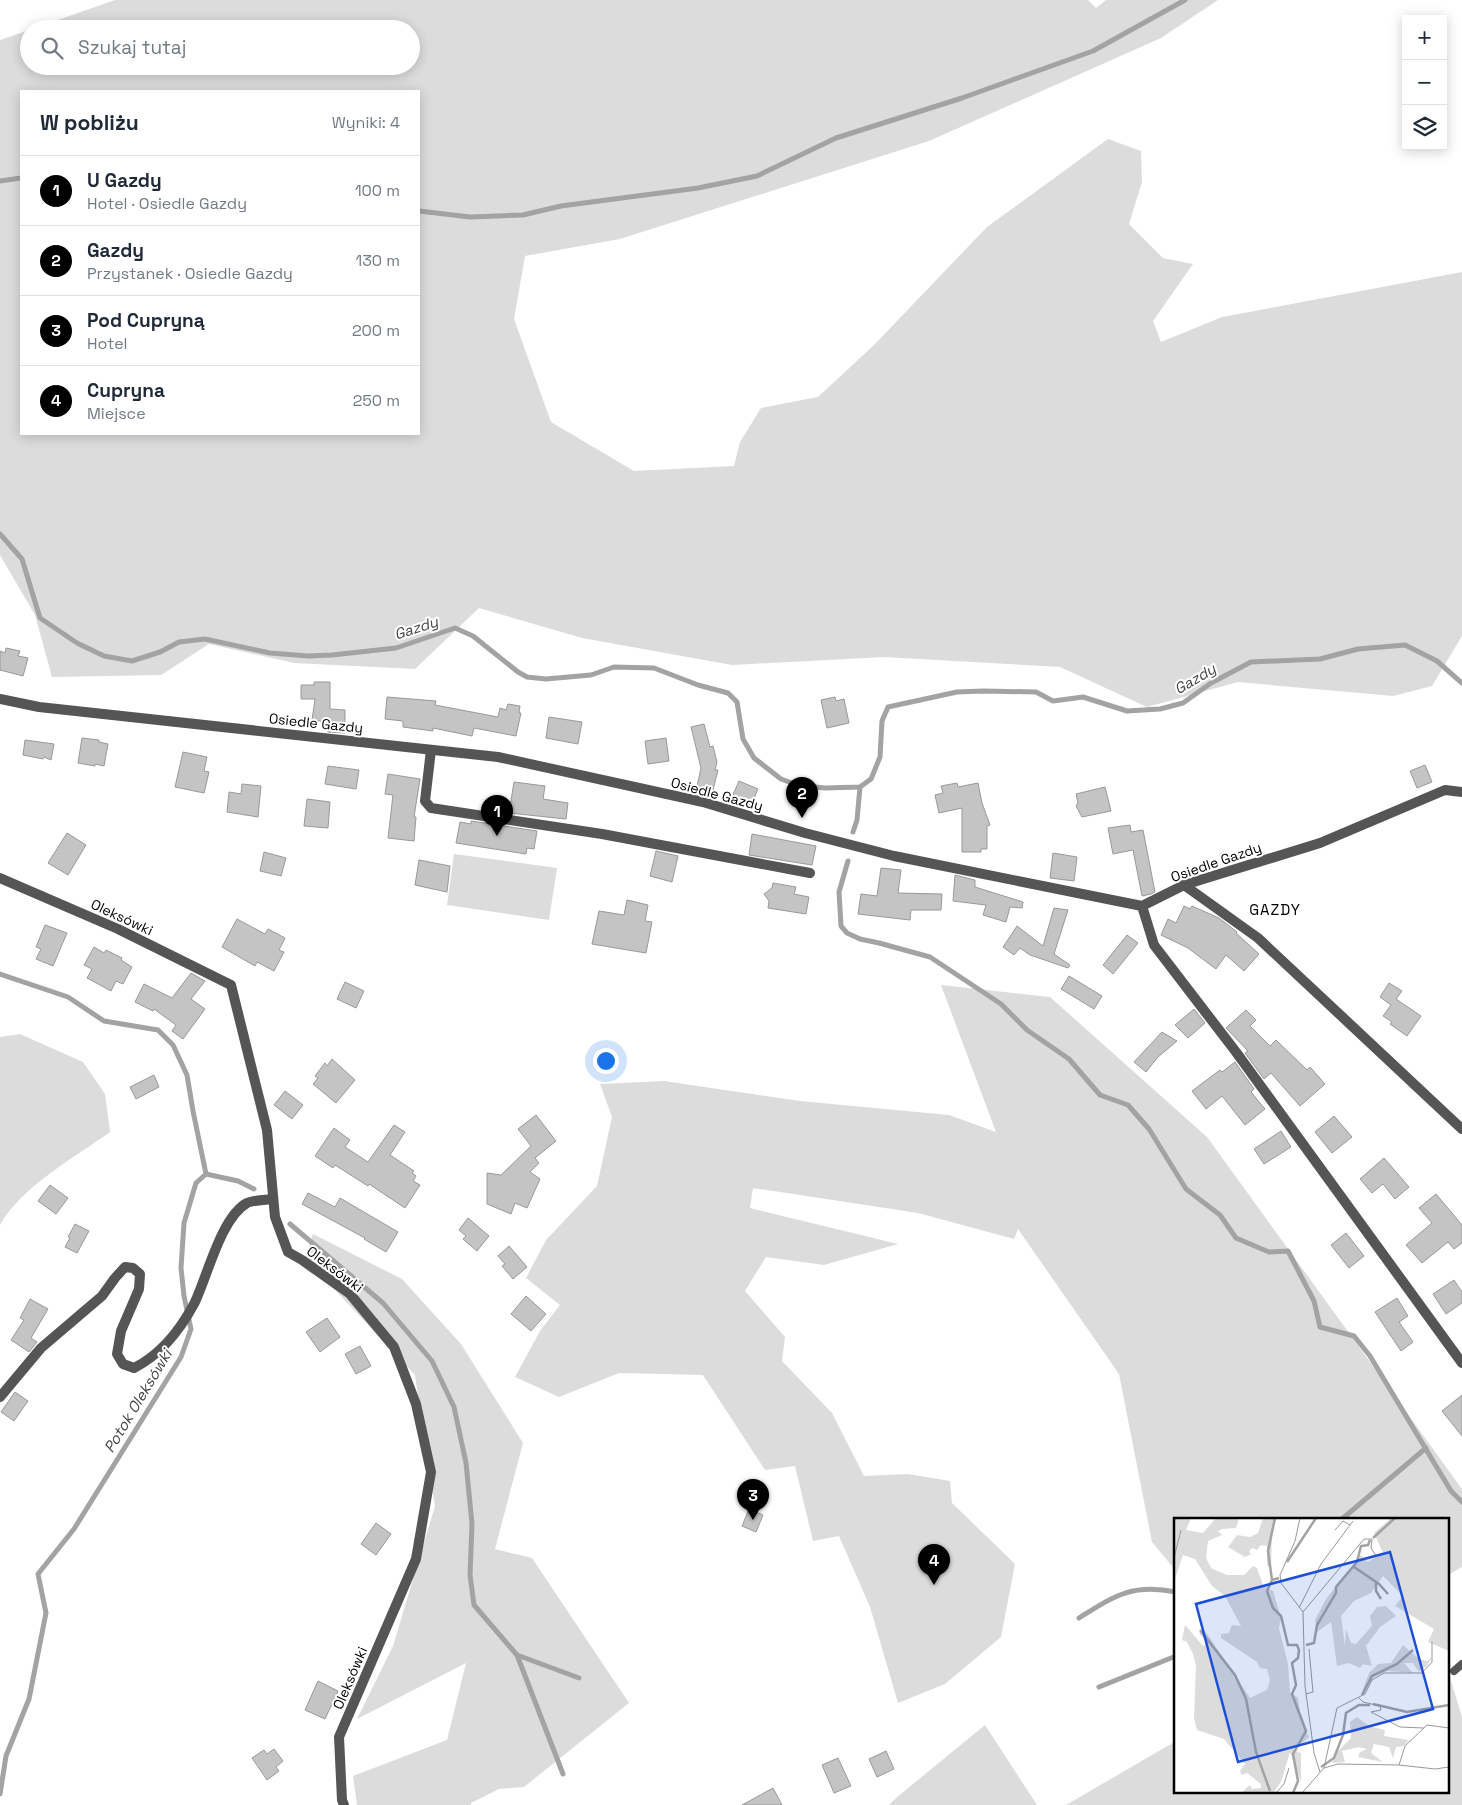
<!DOCTYPE html>
<html lang="pl">
<meta charset="utf-8">
<style>
:root{--surface:#fff;--page:#f2f2f3;--text:#1f2937;--muted:#747a83;--line:#e0e1e3;--accent:#000}
body{margin:0;font-family:"Space Grotesk",sans-serif;background:var(--page);color:var(--text)}
.controls{position:absolute;right:15px;top:15px;display:grid;overflow:hidden;border-radius:0px;box-shadow:0 2px 12px #0003}
.controls button{width:45px;height:45px;display:grid;place-items:center;padding:0;border:0;border-bottom:1px solid var(--line);background:var(--surface);color:var(--text);font:25px sans-serif}
.you{position:absolute;left:605px;top:1060px;width:18px;height:18px;margin:-12px;border:4px solid #fff;border-radius:50%;background:#1a73e8;box-shadow:0 0 0 8px #1a73e833}
.badge{display:grid;place-items:center;width:32px;height:32px;border-radius:50%;background:var(--accent);color:#fff;font-size:16px;font-weight:700}
.pin{position:absolute;translate:-50% -41px;filter:drop-shadow(0 1px 2px #0008)}
.pin::after{content:'';position:absolute;top:26px;width:18px;height:15px;background:inherit;clip-path:polygon(0 0,100% 0,50% 100%)}
.list{margin:0;padding:0;list-style:none}
h2{display:flex;justify-content:space-between;align-items:center;height:65px;margin:0;padding:0 20px;font-size:21px}
h2 small{font-size:16px;font-weight:400;color:var(--muted)}
.list li{display:grid;grid-template-columns:32px 1fr auto;gap:15px;align-items:center;box-sizing:border-box;height:70px;padding:0 20px;border-top:1px solid var(--line)}
.list b{display:block;font-size:19px;white-space:nowrap}
.list p{margin:0;font-size:16px;white-space:nowrap;color:var(--muted)}
.list em{font-size:16px;font-style:normal;color:var(--muted)}
.icon{flex:none;width:28px;height:28px;fill:none;stroke:currentColor;stroke-width:2;stroke-linecap:round;stroke-linejoin:round}
.map{position:relative;flex:none;width:1462px;height:1805px;overflow:hidden}
.search{position:absolute;background:var(--surface);box-shadow:0 2px 12px #0003;left:20px;top:20px;width:400px;height:55px;display:flex;align-items:center;gap:12px;box-sizing:border-box;padding:0 18px;border-radius:28px;color:var(--muted);font-size:19px}
.panel{position:absolute;background:var(--surface);box-shadow:0 2px 12px #0003;left:20px;top:90px;width:400px;height:345px;border-radius:0px}
.map>svg:first-child{display:block}
.green{fill:#dcdcdc;fill-rule:evenodd}
.lines{fill:none;stroke-linecap:round;stroke-linejoin:round}
.stream{stroke:#a3a3a3;stroke-width:5}
.building{fill:#c4c4c4;stroke:#999}
.lane{stroke:#555;stroke-width:8}
.street{stroke:#555;stroke-width:10}
.labels{text-anchor:middle;stroke-width:4;stroke-linejoin:round;paint-order:stroke}
.street-label{font-size:14px;fill:#000;stroke:#fff}
.water-label{font-size:15px;font-style:italic;fill:#444;stroke:#fff}
.neighbourhood-label{font-size:15px;letter-spacing:1px;fill:#000;stroke:#fff}
.inset-river{fill:none;stroke:#a3a3a3;stroke-width:2.5}
.inset-road{fill:none;stroke:#999;stroke-width:1}
.view{fill:#1d4ed8;fill-opacity:0.15;stroke:#1d4ed8;stroke-width:2.5}
.inset-edge{fill:none;stroke:#000;stroke-width:2.5}
</style>
<div class="map">
<svg width="1462" height="1805" viewBox="0 0 1462 1805">
<rect width="100%" height="100%" fill="#fff"/>
<g class="green">
<path d="M115,0H1088L1096,8L1106,0H1218L1161,38L929,141L620,239L525,256L514,319L551,422L634,471L734,466L740,442L761,408L818,397L875,344L987,227L1108,139L1141,151L1142,182L1129,224L1163,258L1193,264L1153,321L1161,342L1222,317L1462,272V636L1432,686L1393,696L1238,682L1147,707L1060,667L884,657L732,665L582,638L479,608L415,669L294,663L209,644L161,675L52,677L35,615L0,555V40L29,30V66H411V29H32ZM419,91V434H21V91Z"/>
<path d="M454,854L557,868L549,920L447,905Z"/>
<path d="M941,985L1050,997L1207,1137L1462,1489V1567L1448,1575V1519H1176V1571L1152,1542L1119,1374L1018,1229L1014,1239L918,1213L753,1188L750,1208L898,1244L824,1265L766,1257L745,1291L785,1337L782,1361L832,1413L864,1476L908,1474L950,1481L952,1503L1015,1564L1001,1637L945,1684L898,1703L870,1607L839,1536L813,1541L795,1466L765,1470L703,1375L619,1373L559,1397L515,1377L540,1331L560,1305L526,1278L546,1240L597,1186L612,1117L600,1084L664,1081L800,1101L949,1115L996,1132Z"/>
<path d="M20,1034L83,1062L105,1094L110,1132C74,1158 22,1186 0,1225V1037Z"/>
<path d="M313,1234L402,1279L461,1344L523,1443L495,1549L532,1558L629,1703L524,1787L499,1789L471,1803V1805H357L353,1776L447,1740L466,1663L357,1719L393,1646L435,1506L415,1375L305,1258Z"/>
<path d="M1448,1671L1462,1717V1805H1066L1176,1741V1791H1448Z"/>
<path d="M985,1725L1037,1805H889L896,1798Z"/>
</g>
<g class="lines">
<g class="stream">
<path d="M0,181L21,178"/>
<path d="M419,211L470,217L523,215L561,206L698,188L757,176L836,138L962,98L1093,51L1185,0"/>
<path d="M0,534L22,559L40,618L77,643L104,656L132,661L160,652L179,642L205,639L270,653L308,656L332,655L396,648L455,628L473,636L518,672L527,677L546,679L591,675L614,667L654,668L698,685L728,693L737,702L743,739L754,758L781,779L797,785L825,788L860,787L871,779L880,757L882,721L888,707L957,692L983,691L1036,692L1053,701L1083,697L1127,711L1160,709L1183,703L1211,683L1251,662L1320,659L1358,649L1405,645L1437,661L1462,683"/>
<path d="M853,832L857,820L860,787"/>
<path d="M848,861L839,892L841,926L847,933L860,939L879,943L930,957L1001,1004L1027,1030L1069,1059L1100,1095L1128,1105L1149,1129L1186,1189L1220,1215L1236,1238L1269,1252L1288,1251L1314,1301L1320,1327L1354,1336L1370,1356L1451,1491L1462,1502"/>
<path d="M0,974L68,997L104,1021L158,1030L173,1045L187,1075L193,1111L206,1174L196,1183L184,1223L181,1268L184,1296L191,1329L181,1357L74,1529L38,1574L46,1613L29,1699L6,1756L0,1794"/>
<path d="M206,1174L238,1181L254,1189"/>
<path d="M290,1224L383,1303L432,1361L454,1407L466,1463L472,1524L470,1575L474,1605L517,1655L563,1774"/>
<path d="M1342,1519L1426,1448"/>
<path d="M1079,1618C1114,1596 1132,1583 1176,1592"/>
<path d="M517,1655L579,1678"/>
<path d="M1099,1687L1176,1656"/>
</g>
</g>
<g class="building">
<path d="M6,648L20,651L18,656L28,658L23,676L0,670V651L5,653Z"/>
<path d="M314,682H330V709L345,710V733L328,732L329,722L312,720L315,699H301V685H314Z"/>
<path d="M387,697L436,701L435,705L498,717L500,708L506,710L508,704L520,706L519,713H521L516,736L474,728L472,736L433,728V731L403,727V721L385,719Z"/>
<path d="M835,697L836,701L844,699L849,723L827,728L821,700Z"/>
<path d="M549,717L582,722L578,744L546,738Z"/>
<path d="M704,724L710,747L713,746L717,762L715,770H718L713,790L697,786L701,768L691,727Z"/>
<path d="M82,738L99,740V742L108,744L104,766L95,764V766L78,763Z"/>
<path d="M666,738L669,761L648,764L645,741Z"/>
<path d="M25,740L54,744L51,760L44,757L43,759L23,755Z"/>
<path d="M183,752L207,757L204,771L209,772L204,793L175,787Z"/>
<path d="M1425,765L1432,782L1417,788L1410,771Z"/>
<path d="M328,766L359,770L356,789L325,784Z"/>
<path d="M388,774L420,779L414,817H416L414,841L388,838L393,795L385,794Z"/>
<path d="M739,781L758,789L751,805L732,797Z"/>
<path d="M514,782L545,786L543,799L568,803L566,819L509,813Z"/>
<path d="M957,783L958,787L978,783L982,803L990,825L987,826V849H981V852H962V808L939,813L935,795L943,793L941,786Z"/>
<path d="M242,784L261,786L258,817L227,812L229,792L241,794Z"/>
<path d="M1105,787L1111,811L1082,817L1076,806L1078,803L1076,794Z"/>
<path d="M307,799L330,802L328,828L304,826Z"/>
<path d="M471,821L537,831L534,849L527,848L526,854L456,843L460,822L471,824Z"/>
<path d="M1130,825L1131,832L1143,830L1155,892L1151,894L1142,896L1133,850L1113,854L1108,828Z"/>
<path d="M67,833L86,845L68,875L48,863Z"/>
<path d="M752,834L816,846L812,865L749,855Z"/>
<path d="M656,851L678,856L672,882L650,876Z"/>
<path d="M264,852L286,858L281,876L260,871Z"/>
<path d="M1053,853L1077,857L1074,881L1050,878Z"/>
<path d="M419,860L450,866L447,892L415,885Z"/>
<path d="M881,868L901,870L898,893L942,894L941,910H911L910,920L858,914L861,894L877,896Z"/>
<path d="M955,875L975,880V887L1023,902L1022,908L1010,907L1006,922L983,915L986,905L953,901Z"/>
<path d="M773,883L796,887L794,894L809,897L806,914L768,908L769,901L764,894L772,888Z"/>
<path d="M627,900L648,905L645,921L652,922L646,953L592,944L599,911L624,915Z"/>
<path d="M1184,906L1190,909L1192,906L1219,918L1237,932L1236,933L1259,954L1244,971L1226,955L1216,969L1188,948L1161,935L1168,919L1176,923Z"/>
<path d="M1054,908L1068,910L1054,954L1070,965L1068,968L1030,955L1020,948L1014,955L1003,947L1017,926L1043,946Z"/>
<path d="M237,919L265,934L268,929L285,938L279,950L284,952L274,971L257,962L255,966L222,947Z"/>
<path d="M45,925L67,933L53,966L36,959L41,949L36,947Z"/>
<path d="M1127,935L1138,943L1113,974L1103,965Z"/>
<path d="M94,947L104,953L106,950L122,958L121,960L132,967L123,984L116,981L111,991L87,978L92,969L84,965Z"/>
<path d="M191,973L205,981L191,999L205,1009L183,1039L172,1031L176,1025L154,1009L153,1011L135,1002L144,984L172,998Z"/>
<path d="M1069,976L1102,996L1094,1009L1061,989Z"/>
<path d="M345,982L364,991L356,1008L337,999Z"/>
<path d="M1389,983L1402,991L1396,999L1421,1016L1407,1036L1390,1024L1392,1022L1383,1016L1391,1005L1380,997Z"/>
<path d="M1194,1009L1205,1023L1188,1038L1175,1025Z"/>
<path d="M1246,1010L1256,1020L1250,1026L1270,1046L1276,1040L1307,1070L1310,1067L1325,1084L1300,1106L1271,1073L1264,1079L1245,1053L1248,1051L1226,1028Z"/>
<path d="M1162,1032L1177,1041L1158,1057L1146,1072L1134,1062Z"/>
<path d="M332,1059L355,1080L336,1103L313,1084L318,1078L315,1076L325,1063L327,1066Z"/>
<path d="M1235,1062L1254,1089L1251,1092L1265,1109L1245,1125L1222,1096L1206,1109L1192,1091L1220,1070L1222,1072Z"/>
<path d="M154,1075L159,1087L136,1099L130,1087Z"/>
<path d="M285,1091L303,1105L292,1119L274,1105Z"/>
<path d="M536,1115L556,1141L535,1158L539,1163L530,1172L540,1179L527,1208L515,1203L511,1214L487,1204V1173L501,1175L531,1146L518,1129Z"/>
<path d="M1334,1116L1352,1137L1332,1153L1315,1132Z"/>
<path d="M394,1125L405,1132L390,1155L414,1171L412,1173L416,1176L413,1181L420,1185L405,1208L369,1184L368,1186L335,1165L333,1168L315,1156L334,1128L350,1140L345,1147L368,1162Z"/>
<path d="M1281,1131L1291,1147L1264,1164L1254,1149Z"/>
<path d="M1384,1158L1409,1187L1395,1199L1383,1184L1372,1193L1360,1179Z"/>
<path d="M50,1185L68,1198L56,1214L38,1201Z"/>
<path d="M308,1193L335,1207L340,1198L398,1232L386,1252L364,1239L365,1238L302,1204Z"/>
<path d="M1436,1194L1462,1225V1243L1454,1249L1448,1242L1422,1263L1406,1245L1432,1223L1419,1208Z"/>
<path d="M468,1218L489,1236L477,1251L463,1239L466,1236L459,1230Z"/>
<path d="M75,1224L89,1231L77,1253L65,1247L70,1238L68,1237Z"/>
<path d="M1346,1233L1364,1256L1349,1268L1331,1245Z"/>
<path d="M509,1246L527,1267L513,1279L502,1266L505,1264L498,1256Z"/>
<path d="M1454,1280L1462,1292V1303L1446,1314L1433,1294Z"/>
<path d="M526,1296L546,1314L531,1331L511,1314Z"/>
<path d="M1397,1298L1408,1316L1399,1322L1413,1342L1401,1351L1375,1312Z"/>
<path d="M30,1299L48,1309L31,1338L37,1342L29,1352L11,1340L24,1320L20,1318Z"/>
<path d="M327,1318L340,1337L320,1352L306,1332Z"/>
<path d="M360,1346L371,1366L356,1374L345,1354Z"/>
<path d="M15,1392L28,1401L14,1421L1,1412Z"/>
<path d="M1462,1395V1436L1442,1411Z"/>
<path d="M749,1509L763,1515L756,1532L742,1526Z"/>
<path d="M376,1523L391,1534L376,1555L361,1544Z"/>
<path d="M318,1681L338,1691L325,1719L305,1710Z"/>
<path d="M274,1749L283,1761L276,1767L279,1771L267,1780L252,1758L264,1750L267,1754Z"/>
<path d="M886,1751L894,1769L877,1777L869,1759Z"/>
<path d="M838,1758L851,1786L834,1793L822,1765Z"/>
<path d="M773,1788L782,1805H742Z"/>
</g>
<g class="lines">
<path class="lane" d="M1454,1671L1462,1664"/>
<g class="street">
<path d="M0,699L39,707L498,757L703,802L805,833L894,856L1142,906L1184,885L1320,843L1445,790L1462,792"/>
<path d="M431,750L425,801L431,808L602,834L810,873"/>
<path d="M0,878L118,929L231,985L267,1130L275,1217L288,1252L302,1260L350,1294L394,1347L416,1404L431,1472L416,1559L339,1737L342,1800L344,1805"/>
<path d="M1184,885L1258,938L1462,1129"/>
<path d="M1142,906L1154,945L1236,1052L1462,1363"/>
<path d="M0,1397L41,1348L102,1296L115,1278L125,1267L133,1268L140,1274L139,1289L121,1331L117,1354L123,1364L134,1368C160,1355 180,1330 194,1304C207,1278 221,1217 247,1203C254,1200 266,1200 273,1199"/>
</g>
</g>
<g class="labels">
<g class="street-label">
<text transform="translate(316 723) rotate(6)" y="5">Osiedle Gazdy</text>
<text transform="translate(717 794) rotate(15)" y="5">Osiedle Gazdy</text>
<text transform="translate(1216 862) rotate(-19)" y="5">Osiedle Gazdy</text>
<text transform="translate(122 917) rotate(25)" y="5">Oleksówki</text>
<text transform="translate(335 1269) rotate(37)" y="5">Oleksówki</text>
<text transform="translate(350 1678) rotate(-67)" y="5">Oleksówki</text>
</g>
<g class="water-label">
<text transform="translate(416 628) rotate(-18)" y="5">Gazdy</text>
<text transform="translate(1195 679) rotate(-31)" y="5">Gazdy</text>
<text transform="translate(138 1401) rotate(-59)" y="5">Potok Oleksówki</text>
</g>
<g class="neighbourhood-label">
<text x="1275" y="915">GAZDY</text>
</g>
</g>
<g transform="translate(1174 1518)">
<rect width="275" height="275" fill="#fff"/>
<path d="M0,0H17L12,12L29,15L42,0H65L62,10L48,11L44,13L48,17L34,23L32,40L37,50L53,57H70L79,48L83,50L89,67L99,73L107,100L105,110L114,146L116,174L124,180L127,202L135,219L124,228L123,234L127,235V264L116,234L107,264L100,274L67,275L76,267L78,271L87,270V266L73,255L68,257L66,253L71,246L50,221L23,212L20,200L22,148L19,136L13,124L8,122L11,107L29,128L33,125L25,115L29,112L34,117L76,180L93,172L96,162L93,151L86,150L83,144L47,120V116L55,115L58,107L67,108L51,78L38,68L21,41L9,37L0,64ZM89,0H103L98,14L97,51L93,47V28L87,27L83,32L78,30L75,33L77,36L71,39L54,29L63,17L76,19L84,15ZM217,0H275V133L254,124L260,111L221,88L229,78L209,58L197,75L180,83L167,98L171,128L172,111L177,125L182,126L198,108L196,98L203,89L212,88L222,98L206,109L192,128L198,148L189,146L186,150L175,145L163,148L157,104L143,114L141,102L152,81L187,37L194,44L209,35L200,15ZM229,127L245,141L253,143L258,139L253,148L245,154L239,145H230L239,155L214,153L200,159L188,174L195,155L204,146L217,145ZM183,199L195,208L211,212L210,218L235,222L230,228L222,229L219,240L215,229L200,226L197,235L209,244L184,239L186,234L193,231L185,229L168,233L171,244L158,245L163,234L177,220L176,204Z" fill="#dcdcdc"/>
<path class="inset-river" d="M199,20L221,0M113,44L142,0M180,49L205,66L214,76M105,60L98,62L93,73L99,90L107,98L114,127H123L125,132L124,140L118,145L122,167L118,176L132,213L119,236L124,263L119,275M98,62L94,33L101,0M202,64V73L207,81M26,112L61,157L72,181L82,234L96,273M132,127L140,125L143,107L162,75V69L183,44L187,28L194,27L196,22M188,177L198,158L223,146L239,132M199,186L233,194L275,187M147,249L160,240L169,217L172,195L185,187H196"/>
<path class="inset-road" d="M126,0L121,23L106,57L107,65L129,94L131,168L140,235L146,254M161,12L169,3L176,7M0,40L7,12M125,90L147,46L179,3M129,94L190,21H198L197,30L202,38M132,176L139,174L135,131M185,180L189,184L206,188L207,192L197,194L226,209L250,210M225,247L261,251L275,249M150,250L164,246L225,247L231,228L253,207L275,210M102,275L110,266L115,250M128,275L150,250L163,190L191,176L198,162L210,155H248L258,144V124"/>
<path class="view" d="M216,34L259,191L64,244L22,86Z"/>
<rect width="275" height="275" class="inset-edge"/>
</g>
</svg>
<div class="controls">
<button>+</button>
<button>−</button>
<button><svg class="icon" aria-label="layers" viewBox="0 0 24 24"><path d="M12 4l9 5-9 5-9-5zM3 14l9 5 9-5"/></svg></button>
</div>
<div class="you"></div>
<div class="pin badge" style="left:497px;top:836px">1</div>
<div class="pin badge" style="left:802px;top:818px">2</div>
<div class="pin badge" style="left:753px;top:1520px">3</div>
<div class="pin badge" style="left:934px;top:1585px">4</div>
<div class="search"><svg class="icon" aria-label="search" viewBox="0 0 24 24"><circle cx="10" cy="10" r="6"/><path d="M15 15l6 6"/></svg>Szukaj tutaj</div>
<section class="panel">
<h2>W pobliżu<small>Wyniki: 4</small></h2>
<ul class="list">
<li><span class="badge">1</span><div><b>U Gazdy</b><p>Hotel · Osiedle Gazdy</p></div><em>100 m</em></li>
<li><span class="badge">2</span><div><b>Gazdy</b><p>Przystanek · Osiedle Gazdy</p></div><em>130 m</em></li>
<li><span class="badge">3</span><div><b>Pod Cupryną</b><p>Hotel</p></div><em>200 m</em></li>
<li><span class="badge">4</span><div><b>Cupryna</b><p>Miejsce</p></div><em>250 m</em></li>
</ul>
</section>
</div>
